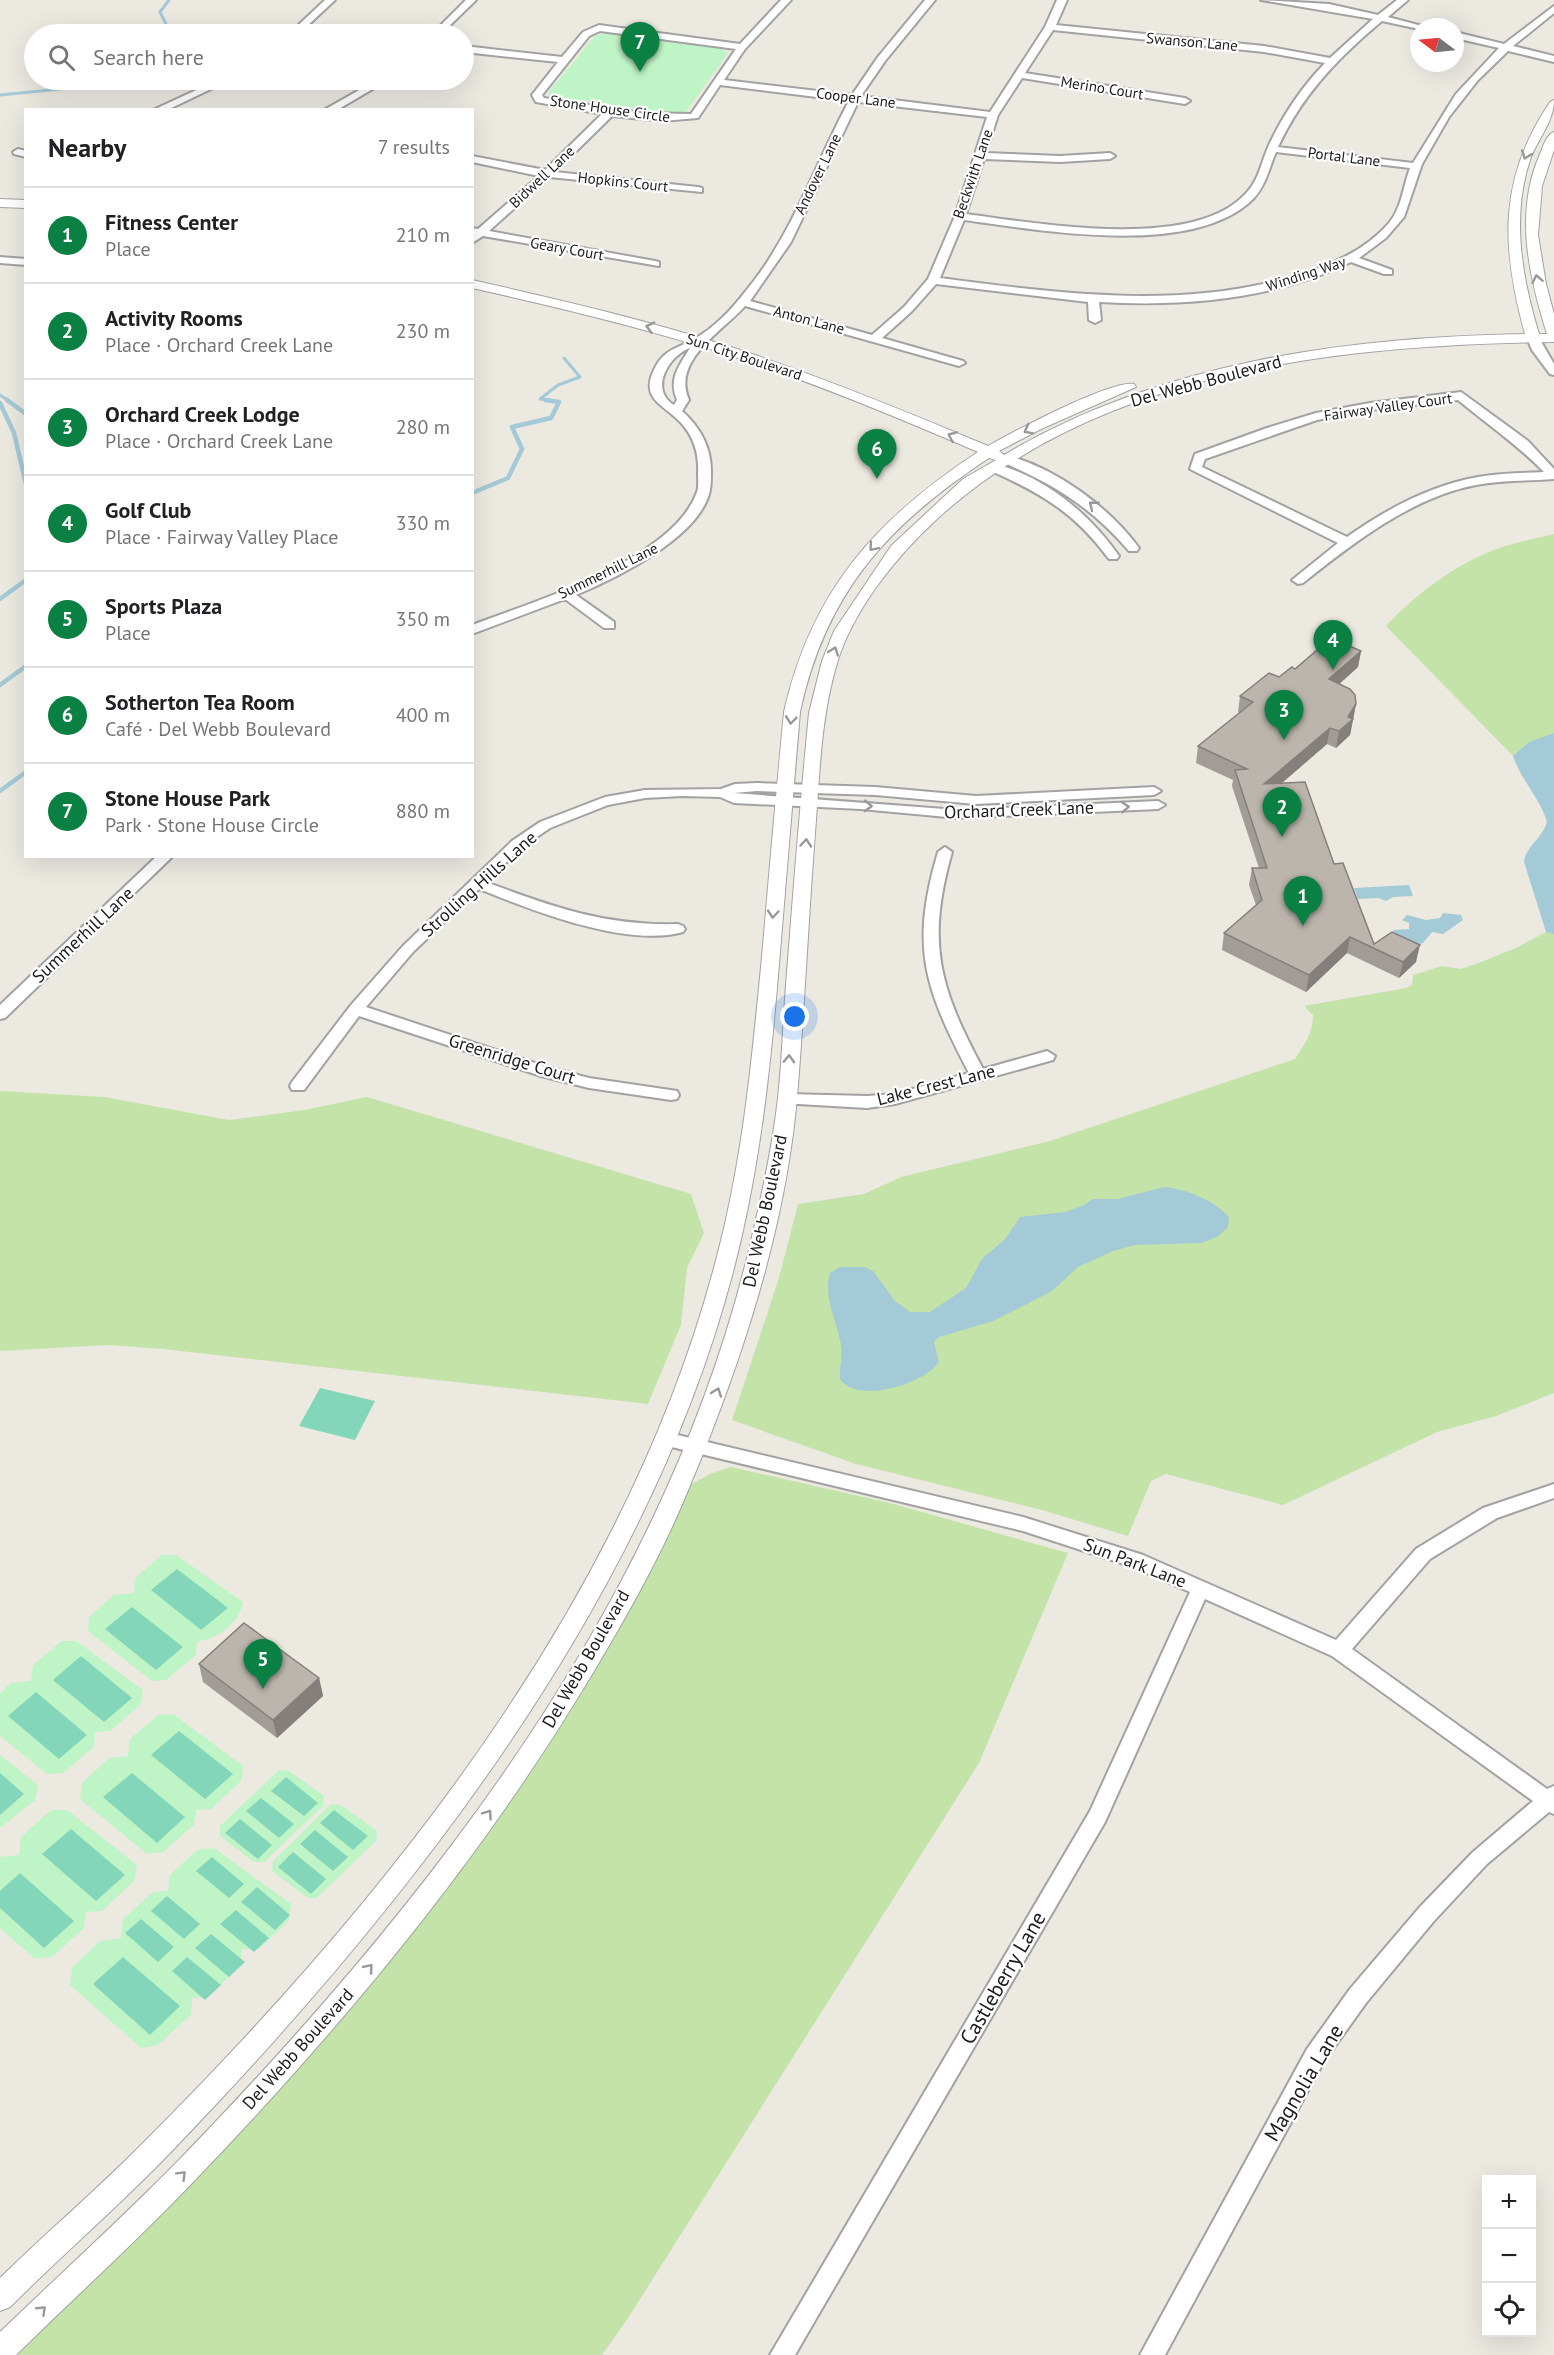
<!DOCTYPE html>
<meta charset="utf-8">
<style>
:root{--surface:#fff;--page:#f2f2f2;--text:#202124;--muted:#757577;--line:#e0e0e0;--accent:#0b8043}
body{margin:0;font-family:"PT Sans",sans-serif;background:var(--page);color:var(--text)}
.controls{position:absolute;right:18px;bottom:18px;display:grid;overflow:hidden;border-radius:0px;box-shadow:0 6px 24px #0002}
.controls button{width:54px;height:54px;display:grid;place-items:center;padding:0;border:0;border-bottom:2px solid var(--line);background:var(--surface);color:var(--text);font:30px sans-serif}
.compass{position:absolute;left:1410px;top:18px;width:54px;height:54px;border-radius:50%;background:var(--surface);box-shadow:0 6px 24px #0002;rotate:286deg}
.you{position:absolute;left:795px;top:1017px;width:21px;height:21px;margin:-15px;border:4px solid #fff;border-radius:50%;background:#1a73e8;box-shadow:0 0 0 9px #1a73e833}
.badge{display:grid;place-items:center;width:39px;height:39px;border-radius:50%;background:var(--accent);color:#fff;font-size:20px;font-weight:700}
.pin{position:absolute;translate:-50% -50px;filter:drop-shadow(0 2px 3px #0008)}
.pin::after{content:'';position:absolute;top:32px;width:21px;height:18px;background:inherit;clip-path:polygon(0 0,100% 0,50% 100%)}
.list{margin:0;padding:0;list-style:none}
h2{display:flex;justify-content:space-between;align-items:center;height:78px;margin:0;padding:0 24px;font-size:26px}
h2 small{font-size:20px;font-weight:400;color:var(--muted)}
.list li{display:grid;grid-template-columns:39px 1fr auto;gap:18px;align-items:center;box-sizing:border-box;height:96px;padding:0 24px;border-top:2px solid var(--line)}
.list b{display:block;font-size:22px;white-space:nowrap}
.list p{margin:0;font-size:20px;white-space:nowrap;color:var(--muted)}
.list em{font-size:20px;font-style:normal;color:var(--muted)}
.icon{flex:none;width:33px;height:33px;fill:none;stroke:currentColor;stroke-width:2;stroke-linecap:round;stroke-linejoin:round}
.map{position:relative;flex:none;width:1554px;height:2355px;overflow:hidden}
.search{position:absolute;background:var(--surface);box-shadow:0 6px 24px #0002;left:24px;top:24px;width:450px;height:66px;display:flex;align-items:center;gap:15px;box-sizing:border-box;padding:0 21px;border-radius:33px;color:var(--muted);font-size:22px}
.panel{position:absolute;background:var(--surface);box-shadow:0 6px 24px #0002;left:24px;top:108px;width:450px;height:750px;border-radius:0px}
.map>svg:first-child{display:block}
.grass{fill:#c3e3a9}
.park{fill:#bff4c6}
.pitch{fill:#84d6ba}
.water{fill:#a4c9d7}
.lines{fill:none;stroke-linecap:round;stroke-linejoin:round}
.stream-far1{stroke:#a4c9d7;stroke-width:3}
.stream{stroke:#a4c9d7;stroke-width:4.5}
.minor-casing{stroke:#a2a2a2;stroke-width:4}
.tertiary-casing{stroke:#a2a2a2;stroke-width:2}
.minor{fill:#fff;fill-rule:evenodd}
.tertiary{fill:#fff;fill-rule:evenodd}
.wall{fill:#a29c96}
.shaded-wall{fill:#847f7a}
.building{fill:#bcb5ae;stroke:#847f7a;stroke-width:1.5}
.oneway{stroke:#989898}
.labels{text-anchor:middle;stroke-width:4.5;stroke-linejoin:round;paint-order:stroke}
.far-street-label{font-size:15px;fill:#1b1b1b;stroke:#fff}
.street-label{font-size:18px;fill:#1b1b1b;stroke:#fff}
.near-street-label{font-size:21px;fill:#1b1b1b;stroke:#fff}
</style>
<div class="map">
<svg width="1554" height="2355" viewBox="0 0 1554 2355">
<rect width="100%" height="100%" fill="#ece9e1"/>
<g class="grass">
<path d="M1554,534V805L1513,756L1386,626C1415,595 1452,567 1491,551C1511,543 1533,539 1554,534Z"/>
<path d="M1554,895V1393L1496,1416L1437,1432L1283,1505L1166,1474L1151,1481L1128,1536L1042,1510L856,1464L732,1420L779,1278L798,1204L864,1194L901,1177L1050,1141L1295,1059C1305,1044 1313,1033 1313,1015L1304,1006L1406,988L1412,985L1413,975L1442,966L1460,969L1476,964L1516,948L1546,932Z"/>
<path d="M0,1091L104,1097L229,1120L304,1110L367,1097L691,1194L704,1233L687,1268L681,1325L648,1404L163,1349L108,1345L0,1351Z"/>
<path d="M731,1467L890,1503L1068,1553L979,1763L628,2318L602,2355H16L207,2169L325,2037L445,1892L547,1748L656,1556L688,1486L710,1474Z"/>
</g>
<g class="park">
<path d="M608,33L717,47L728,53L686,112L671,114L549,96L548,93L595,36Z"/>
<path d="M162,1555H176L243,1602C239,1623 218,1640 197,1641L196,1655L166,1680L152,1681L88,1631L89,1617L114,1595L134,1593L135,1578Z"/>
<path d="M62,1641H76L143,1690L140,1705L110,1731L95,1732L94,1747L63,1773L47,1774L0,1736V1693L11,1683L31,1681L33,1665Z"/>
<path d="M173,1714L243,1766L241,1781L211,1809L196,1810L194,1825L163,1852L147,1854L80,1799L82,1783L109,1758L128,1756L130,1739L158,1715Z"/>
<path d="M0,1755L38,1785L35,1800L0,1828Z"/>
<path d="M279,1770L289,1771L324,1796L323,1806L264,1862H254L220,1836V1826Z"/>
<path d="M331,1804L341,1805L377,1831L376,1841L317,1898H308L272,1871L273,1861Z"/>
<path d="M51,1810H67L137,1865L134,1881L102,1911L86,1912L84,1928L52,1957L35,1959L0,1928V1857L19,1855L21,1837Z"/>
<path d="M214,1848L291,1904L289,1920L259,1949H242L240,1966L208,1997L192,1998L191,2015L158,2045L141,2048L70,1985L72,1968L100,1941L121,1938L123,1919L153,1892L168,1891L170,1875L197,1850Z"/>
</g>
<g class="pitch">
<path d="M320,1388L375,1401L355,1440L299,1426Z"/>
<path d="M177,1569L228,1608L201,1630L151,1590Z"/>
<path d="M132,1607L183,1647L156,1670L105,1629Z"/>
<path d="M81,1656L132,1698L104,1722L53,1680Z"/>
<path d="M36,1692L87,1735L59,1759L8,1716Z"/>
<path d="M179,1731L233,1774L205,1799L151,1755Z"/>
<path d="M0,1773L24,1794L0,1815Z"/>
<path d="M132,1773L185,1817L157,1843L103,1797Z"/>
<path d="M286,1777L318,1803L304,1816L271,1791Z"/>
<path d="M261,1798L294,1824L279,1838L246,1811Z"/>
<path d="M334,1810L368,1836L353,1850L320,1823Z"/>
<path d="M240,1819L272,1845L258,1859L225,1833Z"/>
<path d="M71,1829L125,1875L96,1901L42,1854Z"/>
<path d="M315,1830L348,1857L333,1871L300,1844Z"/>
<path d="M293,1852L326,1879L311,1894L278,1867Z"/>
<path d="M212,1857L244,1884L229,1898L196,1871Z"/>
<path d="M20,1873L74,1921L44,1948L0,1908V1891Z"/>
<path d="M257,1887L290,1915L275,1930L241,1902Z"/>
<path d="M167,1896L200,1924L184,1939L151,1911Z"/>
<path d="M236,1910L269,1938L254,1952L220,1924Z"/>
<path d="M141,1919L174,1947L158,1962L125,1933Z"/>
<path d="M211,1934L245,1962L229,1977L195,1948Z"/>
<path d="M123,1957L180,2006L150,2035L93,1984Z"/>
<path d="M187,1957L221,1985L205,2000L172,1971Z"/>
</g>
<g class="water">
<path d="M1554,733V934L1546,932L1524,862C1526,846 1542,839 1547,822C1540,798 1521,780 1513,756L1529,742Z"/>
<path d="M1409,885L1413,896L1393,897L1386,901L1378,898L1358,899L1354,888Z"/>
<path d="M1443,913L1461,915L1463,920L1443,934L1432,932L1423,943L1409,947L1398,939L1393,930L1409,929V923L1402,920L1407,915L1426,920L1440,918Z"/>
<path d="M1164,1187C1186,1189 1214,1200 1229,1217L1228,1227L1217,1237L1201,1243L1135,1245L1113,1251L1078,1267L1052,1291L1027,1304L993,1321L939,1337L934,1342L939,1362C924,1384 857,1405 840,1379C839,1367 843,1356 841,1345C837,1320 823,1299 830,1273L840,1267H865L873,1271L895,1301L910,1312H930L966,1288L982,1259L1005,1239L1020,1217L1065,1212L1084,1205L1093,1199H1118Z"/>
</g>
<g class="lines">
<g class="stream-far1">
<path d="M158,34L166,24L160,12L169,0"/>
<path d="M0,95L60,89L87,80"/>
<path d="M0,395L9,401"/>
<path d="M555,401L540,399L558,385L580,377L564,358"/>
</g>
<g class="stream">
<path d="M7,400L26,414"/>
<path d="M0,403L14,433L26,484"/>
<path d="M472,493L508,478L522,449L512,427L551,418L559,402L545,400"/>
<path d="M0,599L26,580"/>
<path d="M0,685L26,666"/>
<path d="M0,791L26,772"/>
</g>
<defs>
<g id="minor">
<path d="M325,0H335L306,27L345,31L349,34L301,32L289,34Z"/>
<path d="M466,0H476L441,34H432Z"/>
<path d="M781,0H791L745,49L724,80L852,95L878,57L925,0H935L885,61L861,96L990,112L1045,27L1057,0H1067L1056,25L1264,46L1330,58L1373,19L1261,0L1329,4L1378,15L1397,0H1408L1388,17L1426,27H1419V29L1382,21L1376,26C1335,61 1301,97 1278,147L1413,163L1456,94L1499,48L1455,38V32L1504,44L1554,6V13L1513,46L1554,56V62L1508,51L1478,80L1449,117L1422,164L1404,217L1386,238L1359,258L1392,270V274H1384L1351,262C1273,300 1184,307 1099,302L1101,320L1095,323L1089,320L1088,302L936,284L912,311L882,338L963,361L965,363L959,366L745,306C723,331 671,360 689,400L682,411C700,427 711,447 711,471C711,477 711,484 710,490C701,537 616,578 576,595L614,622V628H604L565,599L472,634V625C535,601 673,560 697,492C699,487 698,480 698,474C699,455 695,439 682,424C665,404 637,400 656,366C666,348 680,348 696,338C715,327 732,309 745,292C792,236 815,164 849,101L720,85L698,118L662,121L612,116L555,172L698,187L702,188V192L549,177L489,231L655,261L659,262V266L483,236L472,243V228L478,229L539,176L472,162V156L545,170L602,114L536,102L532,95L558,62L464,52V46L562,57L583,32L599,25L740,44ZM1053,30L1264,52L1325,63C1302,87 1283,115 1269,145C1262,160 1259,179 1248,191C1197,253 1036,223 966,214L984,159L1060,162L1110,159L1115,156L1110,153L1060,156L986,153L998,115L1022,78L1185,104L1190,101L1185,98L1025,73ZM600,31L736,49L691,114L641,113L544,98L542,95L589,36ZM858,102L987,117L955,216L928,279L904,307L872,335L750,301L791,242ZM1276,152L1410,168C1403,187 1402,207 1389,223C1364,252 1327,267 1291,277C1175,310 1057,293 940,278L964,220C1040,230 1194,259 1254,198C1266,185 1269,168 1276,152ZM690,348C679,366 668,379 677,400L674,405C649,390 668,356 690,348Z"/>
<path d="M218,80H230L167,110H153Z"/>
<path d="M377,80H388L337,110H324Z"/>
<path d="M18,149L26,151V157L14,154L13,152Z"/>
<path d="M0,257L26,259V265L0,263Z"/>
<path d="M1529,336L1539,338L1554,364V375L1550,374L1532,350L1527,338Z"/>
<path d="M1461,392L1528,441L1554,469V479C1528,481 1502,480 1476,485C1412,497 1353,543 1303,583L1298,584L1292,580L1338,543L1190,469L1195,454L1267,428L1316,413L1370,403ZM1458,400C1487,424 1518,445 1544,472C1522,473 1500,473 1478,477C1431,485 1385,510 1347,537L1202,467L1205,459L1317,420L1370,410Z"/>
<path d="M1006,455C1056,468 1109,507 1139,548L1137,551H1129C1090,506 1055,485 1002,462V456Z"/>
<path d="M993,463C1045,477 1089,513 1119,556L1117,559H1109C1074,512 1041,493 989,470L987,467Z"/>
<path d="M757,783L875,787L976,796L1154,787L1161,791L1154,795L976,804L875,795L757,791L734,793L958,810L1158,801L1165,805L1158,809L958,818L861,809L734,803L720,797L682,796L645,798L608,805L550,828L522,847L486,882C553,907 606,926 678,924L683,926L685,929L683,932C626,948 532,910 479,889L413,952L366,1007L544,1066L589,1078L677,1091L679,1095L677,1099L671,1100L589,1088L541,1076L359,1016L304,1090H292L290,1086L292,1082L351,1005L403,946L512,841L540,822L605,797L645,790L721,789L735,784Z"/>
<path d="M945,847L952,852C926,943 939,987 983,1069L1047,1051L1055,1056L1053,1060L895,1104L867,1108L781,1103L779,1099L781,1095L787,1094L867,1096L895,1094L969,1073C924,987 910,947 938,852Z"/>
<path d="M157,856H173L5,1018L0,1019V1005Z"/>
<path d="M665,1432L1023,1517L1143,1555L1336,1640L1416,1549L1483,1508L1554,1484V1498L1497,1518L1430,1559L1352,1649L1547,1789L1554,1786V1814L1549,1812L1487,1864L1433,1922L1366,2003L1323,2063L1165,2355H1140L1307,2049L1350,1989L1419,1908L1473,1852L1533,1801L1332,1656L1205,1599L1105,1822L795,2355H770L1090,1811L1190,1592L1130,1566L1023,1531L659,1444L656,1439L659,1434Z"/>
</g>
<g id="tertiary">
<path d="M1554,100C1554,122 1537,140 1530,160C1511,217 1522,278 1539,334H1547C1529,276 1514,213 1540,154C1543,147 1546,135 1554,132V150L1542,186L1538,235L1546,284L1554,314V342C1341,345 1101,369 937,519C898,555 858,604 840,654C822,707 820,764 816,820C809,908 805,997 798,1085C788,1223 742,1361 689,1488C661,1557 623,1623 585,1686C476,1866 341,2028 196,2179C138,2240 76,2296 16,2355H0V2332C59,2275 120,2220 177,2162C432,1899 673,1593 754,1228C764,1185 773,1142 778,1098C782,1061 783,1023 786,985C793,895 800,804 809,713L822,661L834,631L891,546L963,479L996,460L989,458C889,524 826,591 800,712C793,792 787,872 780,952C771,1062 761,1165 733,1272C645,1607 406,1908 170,2153C119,2206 62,2255 10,2307L0,2311V2278C48,2231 99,2188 146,2140C397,1889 642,1581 724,1228C745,1138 753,1048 762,957C769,875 776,794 784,712C811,591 876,519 978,452C894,416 810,381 723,353C641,327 557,307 472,288V280C561,300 650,321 737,349C822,377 905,411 988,446C1011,433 1112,379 1134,384L1136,387L1041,429L999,451L1004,455C1160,362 1347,337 1525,334C1501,247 1498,179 1550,102Z"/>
<path d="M0,199L26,200V208L0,207Z"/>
</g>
</defs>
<use href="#minor" class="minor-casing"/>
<use href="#tertiary" class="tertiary-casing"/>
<use href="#minor" class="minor"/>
<use href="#tertiary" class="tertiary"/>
</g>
<g class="wall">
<path d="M1361,651L1358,667L1339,684L1356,704L1350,735L1336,748L1327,744L1282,783L1334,864L1374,944L1416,962L1399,978L1347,953L1306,992L1222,950L1224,933L1256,905L1249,885L1252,868H1259L1232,786L1233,780L1196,763L1198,746L1239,713L1238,712L1240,696L1295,669Z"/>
<path d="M199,1664L319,1678L323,1696L277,1738L203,1682Z"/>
</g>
<g class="shaded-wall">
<path d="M1361,651L1358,667L1326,696L1329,679Z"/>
<path d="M1356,704L1350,735L1336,748L1339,731Z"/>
<path d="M1330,728L1327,744L1261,801L1264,784Z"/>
<path d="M1350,937L1347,953L1306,992L1309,975Z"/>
<path d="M1420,945L1416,962L1399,978L1403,962Z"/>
<path d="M319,1678L323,1696L277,1738L273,1720Z"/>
</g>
<g class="building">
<path d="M1331,638L1361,651L1329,679L1350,689L1355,695L1356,704L1348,717L1353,719L1339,731L1330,728L1264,784L1305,782L1334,864L1343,863L1374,944L1392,932L1420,945L1403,962L1350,937L1309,975L1224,933L1262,900L1252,868H1267L1235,770L1247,769L1198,746L1253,702L1240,696L1269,673L1279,677L1292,667L1295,669Z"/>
<path d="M244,1623L319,1678L273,1720L199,1664Z"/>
</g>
<defs><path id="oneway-chevron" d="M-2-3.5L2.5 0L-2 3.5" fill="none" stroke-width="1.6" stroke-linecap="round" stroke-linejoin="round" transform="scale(1.5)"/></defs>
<g class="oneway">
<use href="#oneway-chevron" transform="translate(1526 155) rotate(110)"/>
<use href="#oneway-chevron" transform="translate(1537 279) rotate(-102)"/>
<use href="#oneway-chevron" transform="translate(650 327) rotate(-165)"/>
<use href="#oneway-chevron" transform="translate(1028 430) rotate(153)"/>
<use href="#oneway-chevron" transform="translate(952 436) rotate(-157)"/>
<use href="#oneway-chevron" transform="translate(1093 505) rotate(-141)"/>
<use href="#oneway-chevron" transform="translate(873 547) rotate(130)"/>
<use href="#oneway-chevron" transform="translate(834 651) rotate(-70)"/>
<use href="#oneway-chevron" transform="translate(791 720) rotate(97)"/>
<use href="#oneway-chevron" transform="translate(868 806) rotate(3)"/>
<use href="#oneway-chevron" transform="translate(1125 807) rotate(-3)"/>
<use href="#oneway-chevron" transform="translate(806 843) rotate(-85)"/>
<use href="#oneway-chevron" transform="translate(773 914) rotate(95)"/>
<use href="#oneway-chevron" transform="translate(789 1059) rotate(-88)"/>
<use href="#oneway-chevron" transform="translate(717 1392) rotate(-70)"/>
<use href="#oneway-chevron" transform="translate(488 1814) rotate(-55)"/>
<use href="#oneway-chevron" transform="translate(369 1968) rotate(-50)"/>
<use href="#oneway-chevron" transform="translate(182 2175) rotate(-45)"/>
<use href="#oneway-chevron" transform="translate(42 2310) rotate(-44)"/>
</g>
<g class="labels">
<g class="far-street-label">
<text transform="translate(1192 42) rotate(5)" y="5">Swanson Lane</text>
<text transform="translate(1102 88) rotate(9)" y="5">Merino Court</text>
<text transform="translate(856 98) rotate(7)" y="5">Cooper Lane</text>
<text transform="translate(610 109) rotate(8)" y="5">Stone House Circle</text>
<text transform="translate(1344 157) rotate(7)" y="5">Portal Lane</text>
<text transform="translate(818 174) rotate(-64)" y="5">Andover Lane</text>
<text transform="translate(973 174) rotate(-71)" y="5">Beckwith Lane</text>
<text transform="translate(542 177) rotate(-43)" y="5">Bidwell Lane</text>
<text transform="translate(623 182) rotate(6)" y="5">Hopkins Court</text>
<text transform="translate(567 249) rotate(10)" y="5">Geary Court</text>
<text transform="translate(1306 274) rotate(-18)" y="5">Winding Way</text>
<text transform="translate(809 320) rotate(15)" y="5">Anton Lane</text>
<text transform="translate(744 357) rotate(18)" y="5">Sun City Boulevard</text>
<text transform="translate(1388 407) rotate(-8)" y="5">Fairway Valley Court</text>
<text transform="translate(608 571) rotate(-26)" y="5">Summerhill Lane</text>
</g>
<g class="street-label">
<text transform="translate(1206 381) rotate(-15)" y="6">Del Webb Boulevard</text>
<text transform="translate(1019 810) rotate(-2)" y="6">Orchard Creek Lane</text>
<text transform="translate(479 884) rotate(-42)" y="6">Strolling Hills Lane</text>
<text transform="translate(83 935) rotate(-43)" y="6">Summerhill Lane</text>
<text transform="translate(512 1059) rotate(17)" y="6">Greenridge Court</text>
<text transform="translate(936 1085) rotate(-14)" y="6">Lake Crest Lane</text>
<text transform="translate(765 1211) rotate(-78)" y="6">Del Webb Boulevard</text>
<text transform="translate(1135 1563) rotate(21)" y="6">Sun Park Lane</text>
<text transform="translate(586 1659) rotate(-60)" y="6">Del Webb Boulevard</text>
<text transform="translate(298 2049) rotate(-48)" y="6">Del Webb Boulevard</text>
</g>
<g class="near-street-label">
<text transform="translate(1003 1978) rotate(-60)" y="7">Castleberry Lane</text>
<text transform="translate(1304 2083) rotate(-59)" y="7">Magnolia Lane</text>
</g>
</g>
</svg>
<div class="controls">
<button>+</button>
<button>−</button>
<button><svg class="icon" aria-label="locate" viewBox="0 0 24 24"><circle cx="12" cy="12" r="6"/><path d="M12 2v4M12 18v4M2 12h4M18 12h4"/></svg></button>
</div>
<svg class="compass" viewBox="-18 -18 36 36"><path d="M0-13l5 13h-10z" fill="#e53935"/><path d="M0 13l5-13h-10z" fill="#757577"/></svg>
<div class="you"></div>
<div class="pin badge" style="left:1303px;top:926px">1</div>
<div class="pin badge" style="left:1282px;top:837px">2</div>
<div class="pin badge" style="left:1284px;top:740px">3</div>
<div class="pin badge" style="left:1333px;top:670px">4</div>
<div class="pin badge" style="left:263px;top:1689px">5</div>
<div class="pin badge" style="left:877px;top:479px">6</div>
<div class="pin badge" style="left:640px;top:72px">7</div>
<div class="search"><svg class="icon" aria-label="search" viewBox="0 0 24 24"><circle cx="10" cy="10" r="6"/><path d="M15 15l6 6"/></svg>Search here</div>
<section class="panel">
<h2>Nearby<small>7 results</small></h2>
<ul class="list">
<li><span class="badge">1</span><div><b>Fitness Center</b><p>Place</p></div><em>210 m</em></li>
<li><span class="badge">2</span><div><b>Activity Rooms</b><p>Place · Orchard Creek Lane</p></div><em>230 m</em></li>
<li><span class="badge">3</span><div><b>Orchard Creek Lodge</b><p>Place · Orchard Creek Lane</p></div><em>280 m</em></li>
<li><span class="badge">4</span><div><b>Golf Club</b><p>Place · Fairway Valley Place</p></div><em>330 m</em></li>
<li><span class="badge">5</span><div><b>Sports Plaza</b><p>Place</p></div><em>350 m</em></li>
<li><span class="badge">6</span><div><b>Sotherton Tea Room</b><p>Café · Del Webb Boulevard</p></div><em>400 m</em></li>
<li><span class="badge">7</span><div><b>Stone House Park</b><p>Park · Stone House Circle</p></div><em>880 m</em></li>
</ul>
</section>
</div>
